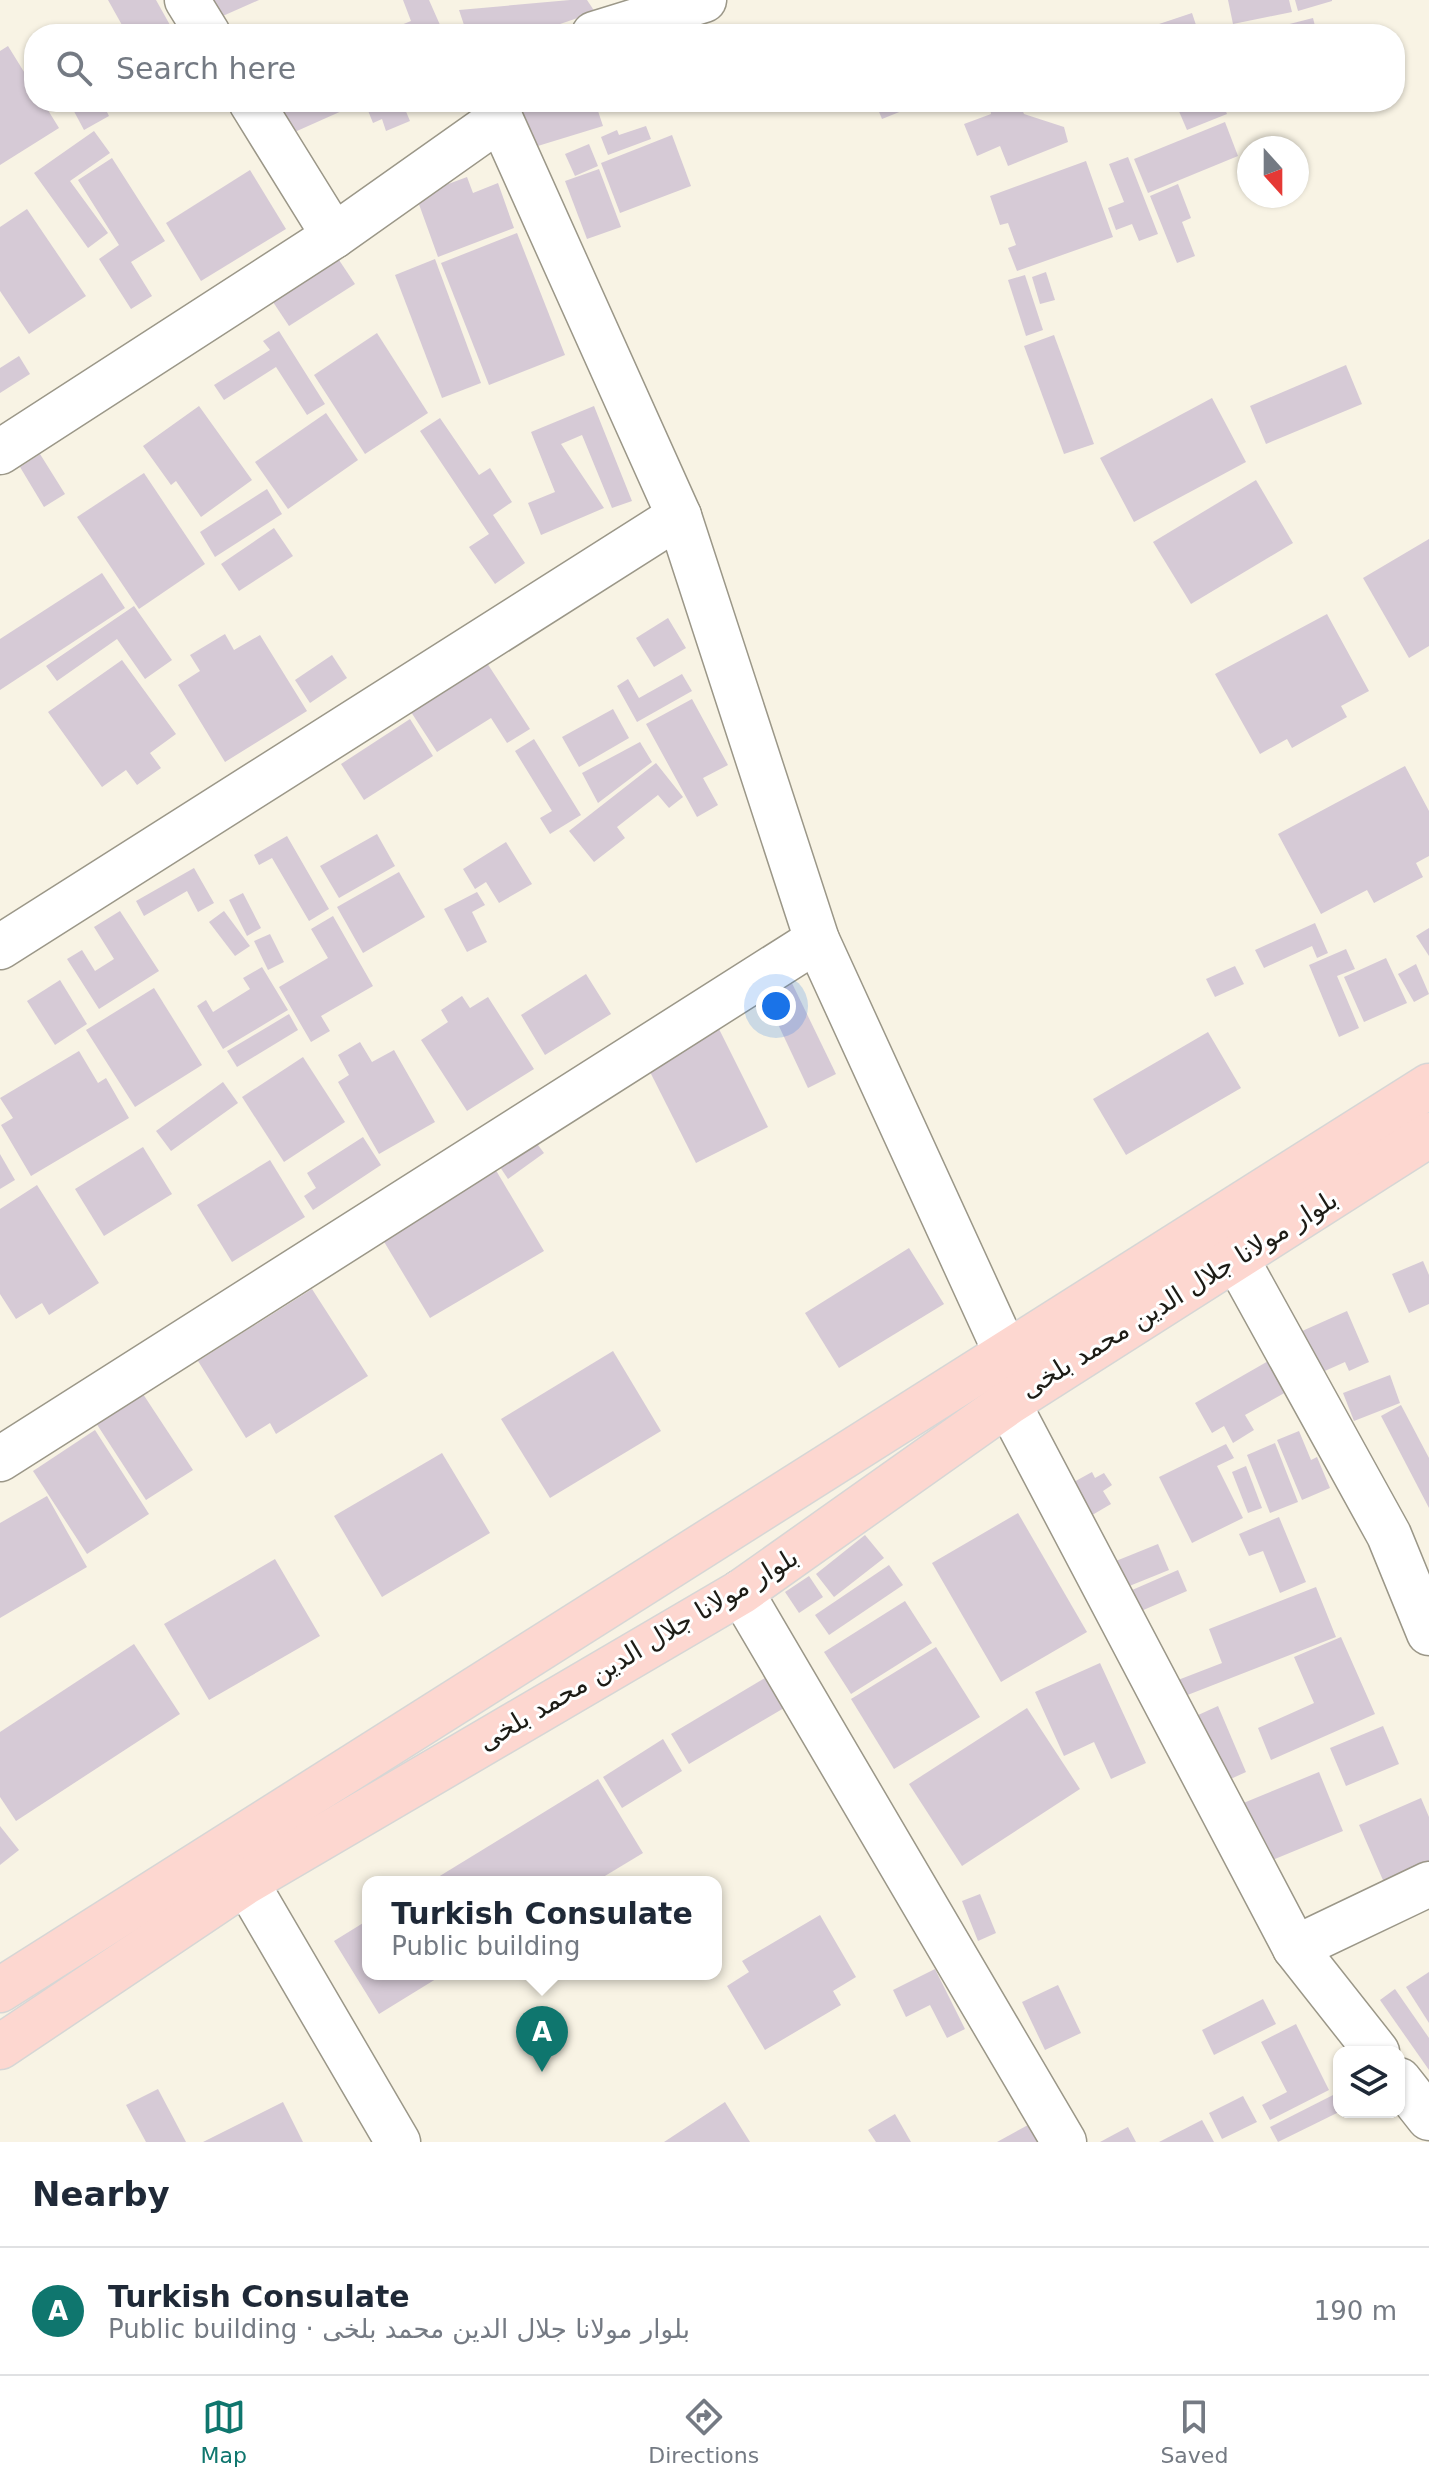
<!DOCTYPE html>
<meta charset="utf-8">
<style>
:root{--surface:#fff;--page:#f2f2f3;--text:#1f2937;--muted:#747a83;--line:#e0e1e3;--accent:#0f766e}
body{margin:0;font-family:"DejaVu Sans",Vazirmatn,sans-serif;background:var(--page);color:var(--text)}
.controls{position:absolute;right:24px;bottom:24px;display:grid;overflow:hidden;border-radius:16px;box-shadow:0 2px 6px #0004}
.controls button{width:72px;height:72px;display:grid;place-items:center;padding:0;border:0;border-bottom:2px solid var(--line);background:var(--surface);color:var(--text);font:40px sans-serif}
.compass{position:absolute;left:1237px;top:136px;width:72px;height:72px;border-radius:50%;background:var(--surface);box-shadow:0 2px 6px #0004;rotate:159deg}
.you{position:absolute;left:776px;top:1006px;width:28px;height:28px;margin:-20px;border:6px solid #fff;border-radius:50%;background:#1a73e8;box-shadow:0 0 0 12px #1a73e833}
.badge{display:grid;place-items:center;width:52px;height:52px;border-radius:50%;background:var(--accent);color:#fff;font-size:26px;font-weight:700}
.pin{position:absolute;translate:-50% -66px;filter:drop-shadow(0 2px 4px #0008)}
.pin::after{content:'';position:absolute;top:42px;width:28px;height:24px;background:inherit;clip-path:polygon(0 0,100% 0,50% 100%)}
.popup{position:absolute;left:362px;top:1876px;width:360px;height:104px;box-sizing:border-box;display:grid;place-content:center;border-radius:16px;background:var(--surface);filter:drop-shadow(0 2px 6px #0005);font-size:26px;white-space:nowrap;color:var(--muted)}
.popup b{font-size:30px;color:var(--text)}
.popup::after{content:'';position:absolute;left:50%;top:100%;margin-left:-16px;border:16px solid transparent;border-top-color:var(--surface)}
.list{margin:0;padding:0;list-style:none}
h2{display:flex;justify-content:space-between;align-items:center;height:104px;margin:0;padding:0 32px;font-size:34px}
h2 small{font-size:26px;font-weight:400;color:var(--muted)}
.list li{display:grid;grid-template-columns:52px 1fr auto;gap:24px;align-items:center;box-sizing:border-box;height:128px;padding:0 32px;border-top:2px solid var(--line)}
.list b{display:block;font-size:30px;white-space:nowrap}
.list p{margin:0;font-size:26px;white-space:nowrap;color:var(--muted)}
.list em{font-size:26px;font-style:normal;color:var(--muted)}
.icon{flex:none;width:44px;height:44px;fill:none;stroke:currentColor;stroke-width:2;stroke-linecap:round;stroke-linejoin:round}
.map{position:relative;flex:none;width:1429px;height:2142px;overflow:hidden}
.search{position:absolute;background:var(--surface);box-shadow:0 2px 6px #0004;left:24px;right:24px;top:24px;height:88px;display:flex;align-items:center;gap:20px;box-sizing:border-box;padding:0 28px;border-radius:32px;color:var(--muted);font-size:30px}
.sheet{height:232px;background:var(--surface)}
nav{display:flex;justify-content:space-around;align-items:center;box-sizing:border-box;height:112px;border-top:2px solid var(--line);background:var(--surface);font-size:22px;color:var(--muted)}
nav a{display:grid;justify-items:center;gap:4px}
nav .on{color:var(--accent)}
.map>svg:first-child{display:block}
.building{fill:#d6cad6}
.lines{fill:none;stroke-linecap:round;stroke-linejoin:round}
.minor-casing{stroke:#9b9788;stroke-width:47}
.primary-casing{stroke:#d6d6d5;stroke-width:47}
.minor{stroke:#fff;stroke-width:44}
.primary{stroke:#fdd7d0;stroke-width:44}
.labels{text-anchor:middle;stroke-width:6;stroke-linejoin:round;paint-order:stroke}
.street-label{font-size:26px;fill:#1d1c16;stroke:#fff}
</style>
<div class="map">
<svg width="1429" height="2142" viewBox="0 0 1429 2142">
<rect width="100%" height="100%" fill="#f8f3e4"/>
<g class="building">
<path d="M108,0H156L175,34H127Z"/>
<path d="M207,0H259L216,19Z"/>
<path d="M403,0H429L444,34H379L411,21Z"/>
<path d="M570,0H587L595,12L531,34H467L459,10Z"/>
<path d="M1228,0H1289L1292,12L1233,24Z"/>
<path d="M1295,0H1332V1L1298,11Z"/>
<path d="M1192,13L1199,34H1156L1153,26Z"/>
<path d="M1313,18L1317,34H1255V33Z"/>
<path d="M8,46L34,88V102H43L59,128L0,165V51Z"/>
<path d="M69,102H102L109,116L84,130Z"/>
<path d="M262,102H341L344,110L279,139Z"/>
<path d="M352,102H402L410,121L386,131L382,119L373,123L367,108L356,112Z"/>
<path d="M513,102H595L603,126L528,149Z"/>
<path d="M875,102H924L882,119Z"/>
<path d="M989,102H1019L1024,114L1064,127L1068,142L1008,166L1000,146L977,156L964,124L991,114Z"/>
<path d="M1175,102H1222L1227,114L1187,130Z"/>
<path d="M1225,122L1238,156L1148,193L1134,159Z"/>
<path d="M646,126L651,139L608,155L601,137L617,130L619,135Z"/>
<path d="M94,131L110,153L70,181L108,233L88,248L34,173Z"/>
<path d="M672,135L691,186L620,213L601,163Z"/>
<path d="M589,144L598,166L575,176L565,154Z"/>
<path d="M1128,157L1158,234L1139,241L1132,224L1116,230L1108,208L1124,202L1109,164Z"/>
<path d="M112,158L165,241L131,262L152,296L131,309L99,259L119,245L78,180Z"/>
<path d="M1086,161L1113,237L1017,271L1008,248L1016,245L1008,223L1000,225L990,196Z"/>
<path d="M599,169L621,227L587,239L565,181Z"/>
<path d="M250,170L286,229L201,281L166,223Z"/>
<path d="M467,177L473,193L498,183L514,228L438,257L416,196Z"/>
<path d="M1178,184L1191,218L1182,222L1195,256L1177,263L1150,196Z"/>
<path d="M27,209L86,296L29,334L0,291V227Z"/>
<path d="M517,233L565,355L489,385L441,263Z"/>
<path d="M333,251L355,284L289,326L267,293Z"/>
<path d="M435,259L481,383L442,398L395,275Z"/>
<path d="M1046,272L1055,300L1040,304L1032,277Z"/>
<path d="M1025,275L1043,330L1026,336L1008,280Z"/>
<path d="M279,331L325,404L307,415L276,367L224,400L214,385L270,350L263,341Z"/>
<path d="M377,333L428,413L365,454L314,375Z"/>
<path d="M1054,335L1094,444L1064,454L1024,346Z"/>
<path d="M19,356L30,374L0,393V368Z"/>
<path d="M1346,365L1362,404L1266,444L1250,406Z"/>
<path d="M1212,398L1246,462L1134,522L1100,458Z"/>
<path d="M199,406L252,480L201,517L176,481L171,485L143,446Z"/>
<path d="M594,406L632,501L612,508L582,435L561,444L604,508L541,535L528,503L555,492L531,432Z"/>
<path d="M326,413L358,460L288,509L255,462Z"/>
<path d="M440,418L479,475L490,468L512,502L493,515L525,563L495,584L469,547L489,534L420,431Z"/>
<path d="M40,454L65,494L44,507L20,467Z"/>
<path d="M144,473L205,564L139,609L77,517Z"/>
<path d="M1256,480L1293,543L1191,604L1153,542Z"/>
<path d="M267,489L282,514L215,557L200,532Z"/>
<path d="M274,528L293,556L239,591L221,564Z"/>
<path d="M1429,539V646L1409,658L1363,578Z"/>
<path d="M102,573L125,608L0,690V639Z"/>
<path d="M134,606L172,660L145,679L117,639L57,681L46,666Z"/>
<path d="M1327,614L1369,691L1341,706L1347,717L1292,748L1287,739L1260,754L1215,674Z"/>
<path d="M668,618L686,648L654,667L636,638Z"/>
<path d="M225,634L234,650L260,635L307,711L225,762L178,685L200,671L190,655Z"/>
<path d="M332,655L347,678L310,703L295,680Z"/>
<path d="M122,660L176,734L150,753L161,768L137,785L126,770L102,787L48,712Z"/>
<path d="M487,663L530,729L507,743L491,718L437,752L411,712Z"/>
<path d="M682,674L692,691L637,722L617,686L628,679L639,698Z"/>
<path d="M692,699L728,765L703,778L718,805L697,817L646,724Z"/>
<path d="M613,709L629,738L579,767L562,737Z"/>
<path d="M410,719L433,756L364,800L341,764Z"/>
<path d="M534,739L581,815L550,834L540,818L552,811L515,751Z"/>
<path d="M640,742L652,762L598,803L582,773Z"/>
<path d="M656,763L683,797L669,808L658,795L617,827L625,838L594,862L569,831Z"/>
<path d="M1405,766L1429,811V856L1416,863L1423,877L1374,903L1367,890L1321,914L1278,834Z"/>
<path d="M377,834L395,866L339,898L320,866Z"/>
<path d="M287,836L329,909L309,921L272,858L259,865L254,855Z"/>
<path d="M506,842L532,884L499,903L486,882L475,889L463,869Z"/>
<path d="M194,868L214,903L198,912L187,891L144,916L136,901Z"/>
<path d="M399,872L425,917L363,953L337,907Z"/>
<path d="M477,892L485,905L472,912L487,942L467,952L444,909Z"/>
<path d="M243,893L261,928L247,936L229,900Z"/>
<path d="M120,911L159,971L99,1009L67,959L82,950L95,971L114,959L94,927Z"/>
<path d="M224,911L250,946L235,956L209,922Z"/>
<path d="M333,916L373,986L321,1016L330,1031L311,1042L279,987L328,958L311,929Z"/>
<path d="M1315,923L1328,953L1317,958L1312,946L1264,968L1255,950Z"/>
<path d="M1429,928V956L1416,936Z"/>
<path d="M270,934L284,962L268,970L254,941Z"/>
<path d="M1346,949L1355,969L1337,976L1359,1028L1339,1037L1309,965Z"/>
<path d="M1386,958L1407,1003L1364,1022L1344,977Z"/>
<path d="M1416,964L1429,994L1414,1002L1398,974Z"/>
<path d="M1235,966L1244,984L1215,997L1206,979Z"/>
<path d="M262,967L288,1010L223,1049L197,1006L206,1000L213,1012L250,989L243,978Z"/>
<path d="M586,974L611,1014L545,1055L521,1015Z"/>
<path d="M789,977L836,1074L808,1088L762,990Z"/>
<path d="M60,980L87,1024L55,1045L27,1001Z"/>
<path d="M154,988L202,1065L135,1107L86,1030Z"/>
<path d="M462,996L470,1008L488,997L534,1069L467,1111L421,1040L448,1022L441,1010Z"/>
<path d="M289,1014L298,1030L237,1067L227,1051Z"/>
<path d="M716,1023L768,1127L696,1163L644,1060Z"/>
<path d="M1208,1032L1241,1088L1126,1155L1093,1099Z"/>
<path d="M360,1042L372,1062L394,1050L435,1122L379,1154L338,1082L349,1075L338,1055Z"/>
<path d="M79,1051L98,1083L106,1078L129,1118L31,1176L1,1125L13,1118L0,1098Z"/>
<path d="M303,1057L345,1122L284,1162L242,1097Z"/>
<path d="M223,1082L238,1103L171,1151L156,1131Z"/>
<path d="M529,1133L544,1153L508,1179L494,1158Z"/>
<path d="M363,1137L381,1165L313,1210L304,1196L316,1188L307,1173Z"/>
<path d="M143,1147L172,1194L104,1236L75,1189Z"/>
<path d="M0,1154L15,1180L0,1189Z"/>
<path d="M270,1160L305,1217L232,1262L197,1205Z"/>
<path d="M494,1167L544,1251L430,1318L380,1235Z"/>
<path d="M37,1185L99,1283L49,1315L42,1303L16,1319L0,1294V1209Z"/>
<path d="M909,1248L944,1304L839,1368L805,1313Z"/>
<path d="M1423,1261L1429,1275V1304L1409,1313L1392,1274Z"/>
<path d="M312,1289L368,1376L276,1434L270,1423L246,1438L198,1361Z"/>
<path d="M1347,1311L1369,1362L1349,1371L1345,1362L1309,1378L1291,1336Z"/>
<path d="M613,1351L661,1431L550,1498L501,1419Z"/>
<path d="M1270,1360L1288,1391L1245,1415L1254,1430L1233,1443L1224,1426L1212,1433L1195,1403Z"/>
<path d="M1390,1375L1400,1403L1354,1421L1343,1393Z"/>
<path d="M143,1394L193,1470L146,1500L96,1423Z"/>
<path d="M1401,1405L1429,1458V1508L1381,1416Z"/>
<path d="M95,1430L149,1514L87,1554L33,1471Z"/>
<path d="M1299,1431L1311,1460L1317,1457L1330,1488L1302,1500L1277,1440Z"/>
<path d="M1275,1443L1298,1502L1270,1513L1247,1455Z"/>
<path d="M1226,1444L1234,1458L1217,1466L1243,1518L1192,1543L1159,1477Z"/>
<path d="M442,1453L490,1533L382,1597L334,1516Z"/>
<path d="M1246,1466L1262,1508L1248,1513L1232,1472Z"/>
<path d="M1092,1472L1095,1478L1104,1473L1112,1485L1103,1491L1111,1504L1082,1521L1063,1488Z"/>
<path d="M47,1496L87,1567L0,1618V1523Z"/>
<path d="M1018,1513L1087,1632L1001,1682L932,1563Z"/>
<path d="M1279,1517L1306,1582L1280,1593L1263,1551L1249,1556L1239,1534Z"/>
<path d="M865,1535L884,1558L834,1597L816,1574Z"/>
<path d="M1158,1544L1169,1570L1122,1589L1111,1563Z"/>
<path d="M275,1559L320,1636L209,1700L164,1624Z"/>
<path d="M889,1565L903,1585L829,1635L815,1615Z"/>
<path d="M1178,1570L1187,1591L1132,1615L1123,1594Z"/>
<path d="M809,1576L823,1597L799,1613L785,1592Z"/>
<path d="M1316,1587L1336,1637L1185,1696L1178,1680L1222,1663L1209,1629Z"/>
<path d="M905,1601L932,1643L851,1694L824,1652Z"/>
<path d="M1341,1637L1375,1714L1271,1760L1258,1728L1314,1703L1294,1657Z"/>
<path d="M134,1644L180,1714L16,1821L0,1797V1732Z"/>
<path d="M936,1647L980,1717L894,1769L851,1699Z"/>
<path d="M1100,1663L1146,1763L1111,1779L1094,1742L1064,1756L1035,1692Z"/>
<path d="M765,1678L784,1708L689,1764L671,1734Z"/>
<path d="M1218,1706L1246,1772L1224,1782L1196,1716Z"/>
<path d="M1027,1708L1080,1789L962,1866L909,1784Z"/>
<path d="M1383,1726L1399,1764L1346,1786L1330,1748Z"/>
<path d="M663,1739L682,1771L622,1808L603,1777Z"/>
<path d="M1319,1772L1343,1831L1265,1863L1241,1804Z"/>
<path d="M598,1779L643,1853L595,1882H430Z"/>
<path d="M1421,1798L1429,1817V1876L1389,1894L1359,1825Z"/>
<path d="M0,1826L19,1850L0,1865Z"/>
<path d="M980,1894L996,1933L978,1941L962,1901Z"/>
<path d="M820,1915L856,1977L833,1991L841,2005L765,2050L727,1986L749,1972L742,1961Z"/>
<path d="M368,1920V1974H444L379,2014L334,1941Z"/>
<path d="M935,1969L965,2029L947,2038L930,2005L906,2017L893,1990Z"/>
<path d="M1429,1972V2023L1406,1987Z"/>
<path d="M1058,1985L1081,2033L1045,2050L1022,2002Z"/>
<path d="M1395,1989L1429,2038V2070L1380,2000Z"/>
<path d="M1263,1999L1276,2024L1214,2055L1202,2030Z"/>
<path d="M1296,2024L1329,2090L1270,2120L1262,2105L1287,2092L1261,2042Z"/>
<path d="M158,2089L186,2142H146L126,2105Z"/>
<path d="M1339,2092V2112L1278,2142L1270,2127Z"/>
<path d="M1243,2096L1257,2122L1222,2139L1209,2113Z"/>
<path d="M283,2102L303,2142H203Z"/>
<path d="M725,2102L750,2142H664Z"/>
<path d="M895,2114L911,2142H876L868,2130Z"/>
<path d="M1202,2120L1214,2142H1159Z"/>
<path d="M1028,2125L1037,2142H997Z"/>
<path d="M1128,2127L1136,2142H1100Z"/>
</g>
<g class="lines">
<defs>
<g id="minor">
<path d="M187,0L208,34"/>
<path d="M594,34L704,0"/>
<path d="M251,102L334,236"/>
<path d="M493,102L679,516L817,940L1007,1355"/>
<path d="M0,452L334,236L498,120"/>
<path d="M0,947L679,516"/>
<path d="M1236,1258L1389,1535L1429,1633"/>
<path d="M1008,1403L1295,1948L1377,2052"/>
<path d="M0,1459L817,940"/>
<path d="M741,1592L1064,2142"/>
<path d="M246,1882L398,2142"/>
<path d="M1295,1948L1429,1884"/>
<path d="M1399,2080L1429,2118"/>
</g>
<g id="primary">
<path d="M0,1990L1429,1086"/>
<path d="M0,2047L246,1882L741,1592L1008,1403L1429,1135"/>
</g>
</defs>
<use href="#minor" class="minor-casing"/>
<use href="#primary" class="primary-casing"/>
<use href="#minor" class="minor"/>
<use href="#primary" class="primary"/>
</g>
<g class="labels">
<g class="street-label">
<text transform="translate(1179 1294) rotate(-32)" y="9">بلوار مولانا جلال الدین محمد بلخی</text>
<text transform="translate(638 1649) rotate(-31)" y="9">بلوار مولانا جلال الدین محمد بلخی</text>
</g>
</g>
</svg>
<div class="controls">
<button><svg class="icon" aria-label="layers" viewBox="0 0 24 24"><path d="M12 4l9 5-9 5-9-5zM3 14l9 5 9-5"/></svg></button>
</div>
<svg class="compass" viewBox="-18 -18 36 36"><path d="M0-13l5 13h-10z" fill="#e53935"/><path d="M0 13l5-13h-10z" fill="#747a83"/></svg>
<div class="you"></div>
<div class="pin badge" style="left:542px;top:2072px">A</div>
<div class="popup"><b>Turkish Consulate</b>Public building</div>
<div class="search"><svg class="icon" aria-label="search" viewBox="0 0 24 24"><circle cx="10" cy="10" r="6"/><path d="M15 15l6 6"/></svg>Search here</div>
</div>
<section class="sheet">
<h2>Nearby<small></small></h2>
<ul class="list">
<li><span class="badge">A</span><div><b>Turkish Consulate</b><p>Public building · بلوار مولانا جلال الدین محمد بلخی</p></div><em>190 m</em></li>
</ul>
</section>
<nav>
<a class="on"><svg class="icon" aria-label="map" viewBox="0 0 24 24"><path d="M3 6l6-2 6 2 6-2v14l-6 2-6-2-6 2zM9 4v14M15 6v14"/></svg>Map</a>
<a><svg class="icon" aria-label="directions" viewBox="0 0 24 24"><path d="M12 3l9 9-9 9-9-9zM9 14v-3h6M13 9l2 2-2 2"/></svg>Directions</a>
<a><svg class="icon" aria-label="saved" viewBox="0 0 24 24"><path d="M7 4h10v16l-5-4-5 4z"/></svg>Saved</a>
</nav>
